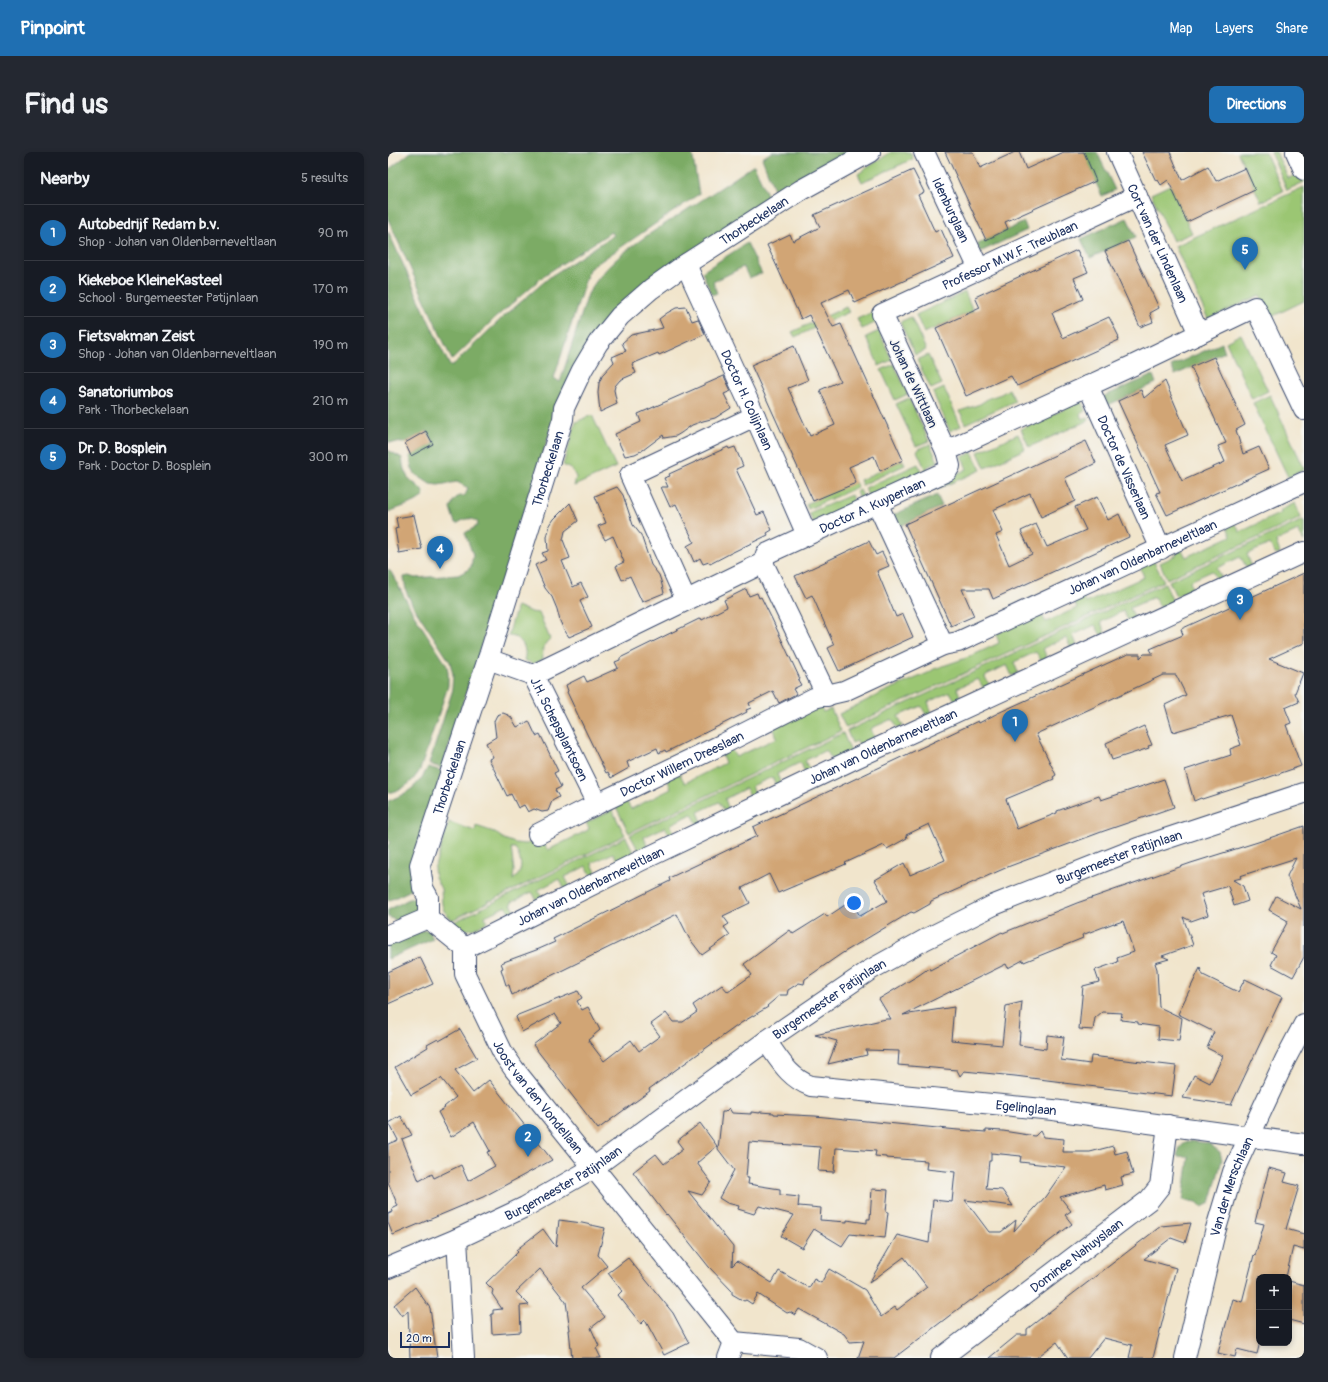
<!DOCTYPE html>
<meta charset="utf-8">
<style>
:root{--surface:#171b24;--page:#242831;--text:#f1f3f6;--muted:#9ea1a6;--line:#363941;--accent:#1f6fb2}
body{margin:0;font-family:Pangolin,sans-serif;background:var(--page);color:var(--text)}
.controls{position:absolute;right:12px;bottom:12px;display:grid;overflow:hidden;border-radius:8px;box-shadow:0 2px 6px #0003}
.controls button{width:36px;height:36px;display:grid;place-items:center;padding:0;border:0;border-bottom:1px solid var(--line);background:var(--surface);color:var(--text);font:20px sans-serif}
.scale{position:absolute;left:12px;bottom:10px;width:50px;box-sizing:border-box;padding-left:4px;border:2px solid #1b2f5e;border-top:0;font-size:11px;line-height:14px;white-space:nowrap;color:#1b2f5e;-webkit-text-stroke:3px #f6f6f2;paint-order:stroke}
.you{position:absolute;left:466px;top:751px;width:14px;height:14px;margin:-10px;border:3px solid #fff;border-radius:50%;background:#1a73e8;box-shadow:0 0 0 6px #1a73e833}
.badge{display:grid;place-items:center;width:26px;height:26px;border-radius:50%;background:var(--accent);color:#fff;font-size:13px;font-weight:700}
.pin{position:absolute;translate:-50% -33px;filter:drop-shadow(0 1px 2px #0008)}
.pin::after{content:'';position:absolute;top:21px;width:14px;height:12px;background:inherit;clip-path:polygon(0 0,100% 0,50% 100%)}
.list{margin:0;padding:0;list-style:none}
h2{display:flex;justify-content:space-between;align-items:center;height:52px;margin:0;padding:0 16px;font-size:17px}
h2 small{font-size:13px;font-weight:400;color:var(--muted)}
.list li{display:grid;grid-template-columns:26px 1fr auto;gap:12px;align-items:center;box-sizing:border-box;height:56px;padding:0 16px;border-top:1px solid var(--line)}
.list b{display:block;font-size:15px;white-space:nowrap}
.list p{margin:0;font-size:13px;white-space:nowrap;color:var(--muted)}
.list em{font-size:13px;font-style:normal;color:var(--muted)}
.map{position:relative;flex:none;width:916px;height:1206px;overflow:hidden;border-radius:8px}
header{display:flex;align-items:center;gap:24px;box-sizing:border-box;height:56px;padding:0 20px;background:var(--accent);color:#fff}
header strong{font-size:19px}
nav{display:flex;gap:22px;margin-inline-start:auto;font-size:14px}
.intro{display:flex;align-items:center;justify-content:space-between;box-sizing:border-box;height:96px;padding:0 24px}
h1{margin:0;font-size:28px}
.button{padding:10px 18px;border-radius:8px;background:var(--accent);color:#fff;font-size:14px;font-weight:700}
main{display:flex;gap:24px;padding:0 24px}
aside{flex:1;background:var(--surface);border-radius:8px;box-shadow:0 2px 6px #0003}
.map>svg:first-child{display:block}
.green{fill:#9bc673;stroke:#5b7a68;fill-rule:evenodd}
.forest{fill:#7cab65;stroke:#4c6d62}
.building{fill:#d1a575;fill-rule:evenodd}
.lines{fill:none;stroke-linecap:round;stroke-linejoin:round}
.minor-casing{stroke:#3b4a6e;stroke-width:22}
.minor{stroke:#fff;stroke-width:20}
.labels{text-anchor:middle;stroke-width:3.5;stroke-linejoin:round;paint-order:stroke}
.street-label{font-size:13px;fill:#1b2f5e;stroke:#f6f6f2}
</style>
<header>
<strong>Pinpoint</strong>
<nav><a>Map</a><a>Layers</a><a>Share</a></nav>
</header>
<div class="intro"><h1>Find us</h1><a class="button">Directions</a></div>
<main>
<aside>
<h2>Nearby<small>5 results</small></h2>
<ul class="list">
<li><span class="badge">1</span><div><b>Autobedrijf Redam b.v.</b><p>Shop · Johan van Oldenbarneveltlaan</p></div><em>90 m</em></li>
<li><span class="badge">2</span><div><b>Kiekeboe KleineKasteel</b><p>School · Burgemeester Patijnlaan</p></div><em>170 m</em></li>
<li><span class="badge">3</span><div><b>Fietsvakman Zeist</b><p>Shop · Johan van Oldenbarneveltlaan</p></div><em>190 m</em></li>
<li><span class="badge">4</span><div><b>Sanatoriumbos</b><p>Park · Thorbeckelaan</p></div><em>210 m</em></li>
<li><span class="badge">5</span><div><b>Dr. D. Bosplein</b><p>Park · Doctor D. Bosplein</p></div><em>300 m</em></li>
</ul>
</aside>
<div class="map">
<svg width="916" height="1206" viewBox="0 0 916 1206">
<rect width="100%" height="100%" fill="#f6f6f2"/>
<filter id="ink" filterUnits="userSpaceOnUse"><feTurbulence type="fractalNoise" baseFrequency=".025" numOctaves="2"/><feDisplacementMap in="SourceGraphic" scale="8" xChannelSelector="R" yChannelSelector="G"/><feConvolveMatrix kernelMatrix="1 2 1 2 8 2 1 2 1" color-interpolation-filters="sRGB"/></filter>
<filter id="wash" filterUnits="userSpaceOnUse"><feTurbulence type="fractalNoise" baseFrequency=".012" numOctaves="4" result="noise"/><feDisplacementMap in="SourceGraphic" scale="16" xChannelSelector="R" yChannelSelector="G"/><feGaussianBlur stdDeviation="0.9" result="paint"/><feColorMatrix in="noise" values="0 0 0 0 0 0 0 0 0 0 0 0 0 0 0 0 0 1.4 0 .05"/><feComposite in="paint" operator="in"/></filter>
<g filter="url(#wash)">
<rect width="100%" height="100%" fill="#f1e5cc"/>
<g class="green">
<path d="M503,0H522L525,7L474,30L470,22Z"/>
<path d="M852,0H877L895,39L873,50L850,1Z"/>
<path d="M883,0H888L900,26H901L910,22L916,27V30L899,38Z"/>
<path d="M782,33L804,81L785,89L763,42Z"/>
<path d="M916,35V149L883,165L872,143L820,167L787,94Z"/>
<path d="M577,140L585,159L536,181L528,163Z"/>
<path d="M458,155L461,160L407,185L404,180Z"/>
<path d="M487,159L491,169L474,177L469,167Z"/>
<path d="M523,165L538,198L527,203L512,170Z"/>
<path d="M491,179L504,208L491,214L478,185Z"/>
<path d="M853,182L880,239L864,247L838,190Z"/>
<path d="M540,203L554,232L543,237L529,208Z"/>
<path d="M506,212L520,242L507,248L493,218Z"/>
<path d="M556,236L573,274L562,279L545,241Z"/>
<path d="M621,237L627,249L577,272L572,259L592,252L601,246L613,242Z"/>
<path d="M882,243L916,316V318L900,325L865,251Z"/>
<path d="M521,246L541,289L528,294L508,252Z"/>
<path d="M692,246L697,259L692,262L694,267L700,265L701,268L641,295L633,277L677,257L676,253Z"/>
<path d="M204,263L228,315L186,334L188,325L184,318L175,313L188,270Z"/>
<path d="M630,282L637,297L597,316L590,300Z"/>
<path d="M542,292L550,310L539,315L541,320L539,321L529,299L531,297Z"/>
<path d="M582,296L593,318L547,338L545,333L579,317L574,305L583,301L581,297Z"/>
<path d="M515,308L517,313L474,333L472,328Z"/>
<path d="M530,312L535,323L481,347L477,336Z"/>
<path d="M467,330L470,335L420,357L418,352Z"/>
<path d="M472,338L475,344H477V345L476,346L477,349L426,373L421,361L463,343L466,349L471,346L468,340Z"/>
<path d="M907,351L913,366L779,427L772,411L789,403L787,398L793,396L798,405L843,384L839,375L847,371L852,380L893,361V358Z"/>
<path d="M915,368L916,371V389L910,379L888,389L892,401L887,402L882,392L859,402L863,413L859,416L853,406L852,405L829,416L834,427L830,429L824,419L802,429L804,437L788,444L781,429Z"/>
<path d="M765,408L776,429L458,576L451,562L498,539L540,521L546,517L581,505L611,491L608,482L652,461L658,470L689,456L685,446L693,442L698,451L756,425L752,415Z"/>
<path d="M777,431L785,450L772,455L766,445L742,456L747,467L741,470L735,459L713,470L717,481L713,483L707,473L685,483L689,493L683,497L679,487L678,486L655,496L659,507L654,510L648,500L626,510L630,521L624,524L619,513L598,523L597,525L602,534L596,537L590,527L569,536L573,547L568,550L562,540L540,550L544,561L539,564L533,554L510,564L515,574L510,577L504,567L484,576L483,577L487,587L473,596L469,589L464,591L459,579Z"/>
<path d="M129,454L143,460L151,461L162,487C155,492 154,499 155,507L146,512L136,508C140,496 133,484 120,484Z"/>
<path d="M431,551L435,560L443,557L453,579L241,681L226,651L237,647L243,657L283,637L279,626L291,621L297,631L337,611L333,600L342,596L348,605L389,586L385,574Z"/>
<path d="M455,581L463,600L444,608L438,598L418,608L417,609L422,619L417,621L413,611H411L389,622L393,632L389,635L384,625L364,634L368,644L364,647L358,636L337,647L341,658L337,660L331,650L310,660L314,670L310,673L304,662L283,672V674L287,683L283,685L277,675L256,685L260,696L252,701L242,683Z"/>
<path d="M224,658L237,683L103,749L102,748L100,749V750L64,768L56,759L54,752L53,737L47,725L46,717L61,670L87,679L88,674L106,680L116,687L127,691L138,692L153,687L160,698L200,678L201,676L198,671ZM123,696H127C133,707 137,719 125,728L126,718Z"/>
<path d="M238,685L247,703L231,711L225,701L204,711V712L209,722L204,724L198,714L177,725L182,735L177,737L171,727L150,738L155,748L150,750L144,740L124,750L123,752L128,761L123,764L118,754L97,764L99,770C87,777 77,783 66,770Z"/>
</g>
<g class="forest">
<path d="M23,0H304L311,42L201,117L166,226L172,230L200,142C221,104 262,82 297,59C320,44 343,29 366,13L382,49L261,128L162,280L54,616L41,612L65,537L64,536L65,523L62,510L24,452L18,439L16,425L21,424L27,426L70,423L78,419L83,415L85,403L77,381L89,374L90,370C82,365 78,366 70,371H67L62,356C64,353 65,348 68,346C75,341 76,349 80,336L69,330L50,333L42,332L27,322L24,317L22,304L46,291L39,279L16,291L0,290V79L53,196L62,214L66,212L113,167L163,124L226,83L223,80L158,122L107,166L64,208L0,67V18Z"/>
<path d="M384,0H463L389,45L374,6Z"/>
<path d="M694,0H709L727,38L714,44Z"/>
<path d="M739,66L748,85L702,106L693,87Z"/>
<path d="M636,70L639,78L592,100L589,92Z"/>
<path d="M359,91L374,122H371L361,126L356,116L355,115L325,130L329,141L324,143L314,120Z"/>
<path d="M834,191L837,200L787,223L783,214Z"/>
<path d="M765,223L768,231L718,254L714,245Z"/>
<path d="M0,298L14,306C15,311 15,317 18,322C22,331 35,334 36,344L27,350L0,360Z"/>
<path d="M549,343L554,354L508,376L503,364Z"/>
<path d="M0,417L3,420L25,461L58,512C61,519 60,526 60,534L32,618C23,632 16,637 0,641Z"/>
<path d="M40,615L54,619L23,723L24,735L21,739L0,749V693L2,690L0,686V649C20,641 30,635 40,615Z"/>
<path d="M23,746H30C32,762 24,763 12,770L0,765V758Z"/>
<path d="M36,778H41L45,787L0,807V792Z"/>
<path d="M802,989L820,991L832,1000L834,1008L822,1051L814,1055L809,1050L795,1048L801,1005L789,1004C791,995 794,992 802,989Z"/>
</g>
<g id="blocks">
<g class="building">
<path d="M557,0H585L592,16L627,0H631L638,17L676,0H696L708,29L617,70L620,77L598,88Z"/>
<path d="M754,0H782L794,28L820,14L828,29L857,16L867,38L799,70L780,28L773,33L770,28L768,29Z"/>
<path d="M525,18L536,40L530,43L547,80L553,77L566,106L467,151L461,138L433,151L445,175L453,172L515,308L492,319L486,304L461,315L468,331L425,349L363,213L406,194L420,228L400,236L422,284L447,273L432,238L452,229L421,163L413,167L379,93L402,82L405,89L432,75L426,63Z"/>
<path d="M740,89L771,156L762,161L765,170L752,175L717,99Z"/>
<path d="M689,98L700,120L686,126L695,147L664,161L675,186L721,165L731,185H730L731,188L629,234L623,224L578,244L548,176L592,156L587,145Z"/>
<path d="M298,155L304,169L310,167L317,182L271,203L270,201L244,212L248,221L232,228L227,234L226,238L229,252L212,260L210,241L211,231L215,222L226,210L224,205L238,199L234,191L243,183L275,176L271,167L279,161L288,156Z"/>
<path d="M826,205L857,273L848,278L855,302L871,295L881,317L779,363L768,341L772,340L730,249L753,238L756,246L777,229L800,283L777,293L794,329L837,310L830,294L838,291L803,215Z"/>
<path d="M336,224L343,239L336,242L343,256L327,266L315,269L304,273L293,281L288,284L276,286L275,283L255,298L247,302L237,304L227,282L253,270L250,262Z"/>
<path d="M38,279L45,292L23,304L17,291Z"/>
<path d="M698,289L708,311L677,326L687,349L653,365L642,341L605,358L615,380L608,383L621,413L644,402L633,379L648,372L659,395L698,378L687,355L709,345L720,368L731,362L741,385L605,447L601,437H574L586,464L563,474L517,372Z"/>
<path d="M340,295L341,297L347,295L355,314L348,317L369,363L376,360L384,378L379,381L380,383L343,401L322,412L321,410L315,412L312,406L306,410L299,394L306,390L288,352L282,355L273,335H280L276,326L282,324L281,322Z"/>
<path d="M229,335L235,343L245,373L253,383L263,413L271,423L273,429L276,441L254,450L242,424L234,428L228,414L236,410L225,384L217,388L210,374L218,371L207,344Z"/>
<path d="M182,351L190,369L177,379L175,388L182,406L174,409L185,435L193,431L200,445L192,449L204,475L181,485L175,476L172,469L169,457L164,445L157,436L147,413L158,408L154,401L160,399L159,385L162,373L166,367Z"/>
<path d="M26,363L34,397L11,401L7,377L10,376L8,366Z"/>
<path d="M481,389L488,403L494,400L501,414L489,419L508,465L515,462L525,485L451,519L440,496L446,493L424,443L418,446L407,424Z"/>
<path d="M916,421V491L881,507L915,521L907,541L911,550L897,556L903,571L898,573L913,614L876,627L814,647L813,646L806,649L797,618L843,603L842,597L853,593L843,563L785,580L777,553L798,543L788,523H775L648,582L668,623L665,625L666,627L618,647L629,677L669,661V659L711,644L713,648L776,627L786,655L716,679L622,714L543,749L542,752L526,761L523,760L453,802L417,827L416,832L411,831L400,838L399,843H392L379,854L380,855L353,871L261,937L262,939L210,977L145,893L173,871L167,862L134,880L128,865L130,863L190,839L194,846L189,849L194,858L200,855L212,878L200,888L216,909L243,888L251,899L272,884L263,872L278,861L285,870H295L309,860L305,853L334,833L340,840L364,823L356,812L402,778L405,782L437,762L439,765L463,749L472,764L499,749L487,728L516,711L522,723L557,708L541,672L518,683L519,686L499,697L496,693L457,711L458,712L390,741L381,722L354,736L362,751L335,764L341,772L336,775L342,783L314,803L301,786L289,762L124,843L121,833H118L113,817L115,816L113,811L151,797L167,790L165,787L282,729L281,726L369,684L365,675L590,569L591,571L610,561L740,502H752V506L756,502H765L762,497L795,483L793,477Z"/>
<path d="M358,437L361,444L369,441L371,446L373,445L384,467L412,527L410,528L413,533L405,537L408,542L391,551L385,539L361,551L363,556L358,558L359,560L278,600L277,598L271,601L269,596L239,610L241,616L223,626L220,620L218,621L198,580L179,540L180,539L178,533L196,524L199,530L230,516L227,510L232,508V506L313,466L314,468L339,455L336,448Z"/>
<path d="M115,561L120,563L123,565L129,575L141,569L148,584L152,582L170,619L166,621L173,635L167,638L171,645L164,649L160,659L154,660L146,657L140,660L136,653L130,656L123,642L119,644L101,607L105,605L98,591L108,585L106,569L109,563Z"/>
<path d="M756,574L764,593L760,594L761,596L724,608L718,591Z"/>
<path d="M916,674V805L905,825L883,813L888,803L883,800L900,769L881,758L888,744L913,757L899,724L908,706L852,724L853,726L845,728L855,734L860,749L846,754L840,734L813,742L820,763L803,769L795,765L805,793L774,804L781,807L767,811L769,817L771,855L794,866L791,889L770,887L771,875L750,872V870L733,868L734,861L714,860L707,866L705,878L691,877L695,834L711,830L707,818L730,810L729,806L746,800L735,769L726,772V771L694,783L695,786L636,810L635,808L620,816L618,812L515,863L566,855L563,888L614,893L618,854L634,850L631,880H632L631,893L658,897L659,883L676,885L673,908L702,912L703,904L788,914L784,944L675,931V930L627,924L576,919L572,924L569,918L510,913L511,899L478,898L479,903L440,912L449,889L427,883L498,867H503L491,847L531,823L541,816L542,818L614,780L615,781L689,751L803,711L870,690Z"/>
<path d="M32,805L45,832L0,852V820Z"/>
<path d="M812,816L815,823L850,840L857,827L894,845L843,953L795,946L806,923L822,931L835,904L819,896L826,880L790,862Z"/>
<path d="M72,877L89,906L67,918L85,941L101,928L164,1008L95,1045L5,1083L0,1071V1062L5,1060L4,1057L10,1054L0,1030V992L10,988L1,971L13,964L24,983L14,987L31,1029L44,1022L46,1026L73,1013L80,1029L107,1014L99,1000L102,999L86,970L63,985L50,960L57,956L56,955L68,945L53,926L23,943L7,915L40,895L39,893L50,887L51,889Z"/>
<path d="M341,956L344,961L363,962V960L372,961V960L386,961V962L427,964L570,978L598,980V978L615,979L647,984L652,979L655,985L676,987L675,1000H702L725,994L727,1002L739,999L745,1022L733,1025L735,1033L717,1038L716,1033L672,1045L683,1059L677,1063L684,1072L583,1149L582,1148L506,1206H470L476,1189L462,1190L456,1182L411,1157L407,1163L402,1160L399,1161L370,1142L364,1152L358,1148L356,1149L344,1142V1139L321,1115L279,1062L278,1063L245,1020L268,1002L276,1012L295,997L289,989L312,971L329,994L309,1011L323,1030L314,1043L300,1039L345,1095L344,1114L349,1109L384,1131L391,1119L421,1136L426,1127L433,1131L441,1117L477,1138L493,1165L507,1155L509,1158L539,1135L516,1105L481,1131L509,1083L541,1091L545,1048L564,1050L567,1020L538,1017L539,1009L498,1006V1005L487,1004L488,999L448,996L446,1020L430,1019L432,995L361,990L358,1026H361L360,1032L392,1037V1043L411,1045L410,1055L411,1054L433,1056L432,1068L459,1070V1068L479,1071V1067H482L484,1037L500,1038L498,1060H500L497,1086L462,1082L454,1094L426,1077L414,1096L393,1084L406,1063L371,1054L366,1062L350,1057L351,1054L339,1051L331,1046L346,1018L330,997L334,960H337ZM603,1001L633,1004L632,1010L678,1015L657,1045L626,1079L628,1068L613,1080H601L577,1048L625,1054L614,1038L598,1037L601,1009H603Z"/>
<path d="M881,1016L899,1021L896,1030L911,1034L898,1077L916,1082V1098L905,1095L898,1125H871V1194L869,1202L849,1197L847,1205L830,1201L845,1147L854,1150L866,1103L867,1104L876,1072L867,1070Z"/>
<path d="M171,1068L194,1071L217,1076L210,1103L219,1114L193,1136L217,1165L203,1176L211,1194L208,1196L213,1206H184L181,1178H182L178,1150L152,1117L128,1140L141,1153L132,1154L133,1180L104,1182L103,1162H105V1158L114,1157L104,1142L105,1138L98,1131L130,1100L128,1098L155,1077L168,1095Z"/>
<path d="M803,1071L797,1091L783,1086L756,1107L788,1116L765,1206H741L744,1193L716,1186L700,1206H680L669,1190L648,1206H601L629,1183H639V1177L773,1074Z"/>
<path d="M240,1106L285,1161L301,1191L276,1203L257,1168L253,1172L230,1143L234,1139L220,1121Z"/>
<path d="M901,1129L916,1133V1172L901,1168Z"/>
<path d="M27,1135L42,1156L49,1206H22L20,1159L14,1164L6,1153Z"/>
</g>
</g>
</g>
<g filter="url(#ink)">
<use href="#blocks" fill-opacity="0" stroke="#3b4a6e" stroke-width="1"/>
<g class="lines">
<defs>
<g id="minor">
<path id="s1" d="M536,0L591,117"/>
<path id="s2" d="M729,0L811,182"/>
<path d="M908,0L916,18"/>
<path id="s3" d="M298,112L306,131L367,264L419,383"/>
<path id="s4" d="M700,234L773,397"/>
<path id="s5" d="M558,299L494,162L749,44"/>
<path d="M489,351L555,493"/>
<path d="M375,411L439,544"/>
<path d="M298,448L242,323L367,264"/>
<path id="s6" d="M100,507L145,523L209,652"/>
<path id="s7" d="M145,523L375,411L378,402L559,319L562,314L558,299L748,212L867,155L916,258"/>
<path id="s8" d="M150,682L209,652L335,592L426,546L456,539L555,493L570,490L916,330"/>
<path id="s9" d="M40,766V745L35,736L32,713L100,507L175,267L176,256L194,218L210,191L232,164L263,137L298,112L413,38L482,0"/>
<path d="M40,766L77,796"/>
<path d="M0,783L40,766"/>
<path id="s10" d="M77,796L252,709L468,606L916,400"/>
<path id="s11" d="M77,796V822L115,901L126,917L346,1190L411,1196L429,1206"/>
<path id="s12" d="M378,889C392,908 400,925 423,934L665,958L916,992"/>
<path d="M69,1087L76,1206"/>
<path id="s13" d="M0,1116L69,1087L137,1055L205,1016L378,889L482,818L538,787L606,753L750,696L916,641"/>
<path d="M340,1206L346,1190"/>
<path id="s14" d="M553,1206L761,1048L772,1034L780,973"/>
<path id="s15" d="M797,1206L827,1080L845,1020L897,908L916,872"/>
</g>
</defs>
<use href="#minor" class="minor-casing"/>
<use href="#minor" class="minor"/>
</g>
</g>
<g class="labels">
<g class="street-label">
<text dy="5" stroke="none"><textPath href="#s1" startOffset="64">Idenburglaan</textPath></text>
<text dy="5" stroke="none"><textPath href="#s9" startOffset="807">Thorbeckelaan</textPath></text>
<text dy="5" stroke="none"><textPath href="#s2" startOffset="100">Cort van der Lindenlaan</textPath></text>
<text dy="5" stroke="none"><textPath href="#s5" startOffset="292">Professor M.W.F. Treublaan</textPath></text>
<text transform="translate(526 231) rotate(65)" y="5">Johan de Wittlaan</text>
<text dy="5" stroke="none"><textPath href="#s3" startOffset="149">Doctor H. Colijnlaan</textPath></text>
<text dy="5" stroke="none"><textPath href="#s4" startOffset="89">Doctor de Visserlaan</textPath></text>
<text dy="5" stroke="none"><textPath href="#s9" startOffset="471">Thorbeckelaan</textPath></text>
<text dy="5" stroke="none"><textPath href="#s7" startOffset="382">Doctor A. Kuyperlaan</textPath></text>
<text dy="5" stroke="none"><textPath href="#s8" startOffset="666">Johan van Oldenbarneveltlaan</textPath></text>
<text dy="5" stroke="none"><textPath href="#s6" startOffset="108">J.H. Schepsplantsoen</textPath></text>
<text dy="5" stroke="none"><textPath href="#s10" startOffset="464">Johan van Oldenbarneveltlaan</textPath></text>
<text dy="5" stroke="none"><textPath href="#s8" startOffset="160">Doctor Willem Dreeslaan</textPath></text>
<text dy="5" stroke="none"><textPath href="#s9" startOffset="147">Thorbeckelaan</textPath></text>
<text dy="5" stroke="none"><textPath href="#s13" startOffset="843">Burgemeester Patijnlaan</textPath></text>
<text dy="5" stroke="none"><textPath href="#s10" startOffset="140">Johan van Oldenbarneveltlaan</textPath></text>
<text dy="5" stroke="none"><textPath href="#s13" startOffset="519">Burgemeester Patijnlaan</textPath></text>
<text dy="5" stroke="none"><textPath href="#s11" startOffset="170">Joost van den Vondellaan</textPath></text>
<text dy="5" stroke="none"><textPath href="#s12" startOffset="281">Egelinglaan</textPath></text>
<text dy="5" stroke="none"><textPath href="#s13" startOffset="195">Burgemeester Patijnlaan</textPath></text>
<text dy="5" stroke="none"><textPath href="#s15" startOffset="178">Van der Merschlaan</textPath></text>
<text dy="5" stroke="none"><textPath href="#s14" startOffset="170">Dominee Nahuyslaan</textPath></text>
</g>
</g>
</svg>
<div class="controls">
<button>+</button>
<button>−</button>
</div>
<div class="scale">20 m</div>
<div class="you"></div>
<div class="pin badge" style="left:627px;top:590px">1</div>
<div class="pin badge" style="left:140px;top:1005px">2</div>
<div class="pin badge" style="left:852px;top:468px">3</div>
<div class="pin badge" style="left:52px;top:417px">4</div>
<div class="pin badge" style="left:857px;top:118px">5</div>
</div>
</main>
